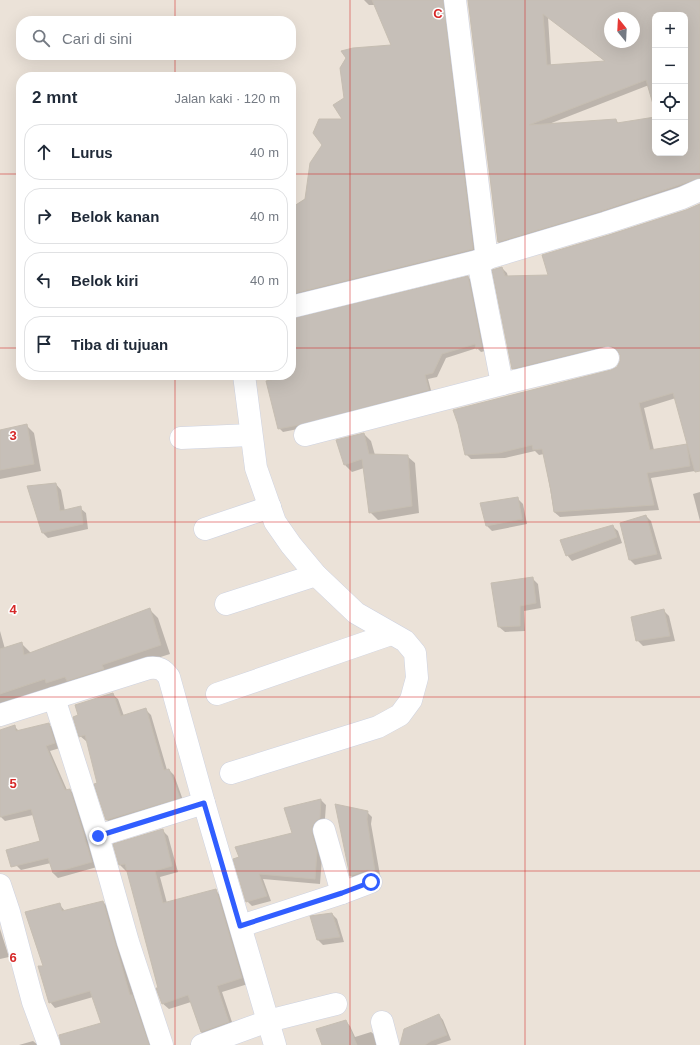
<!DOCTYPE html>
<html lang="id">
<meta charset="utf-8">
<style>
:root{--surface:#fff;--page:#f2f2f3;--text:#1f2937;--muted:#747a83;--line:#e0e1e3}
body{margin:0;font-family:Arial,sans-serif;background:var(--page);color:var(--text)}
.controls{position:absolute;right:12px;top:12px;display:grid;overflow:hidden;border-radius:8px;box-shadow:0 4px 16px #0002}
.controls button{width:36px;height:36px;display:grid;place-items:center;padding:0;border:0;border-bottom:1px solid var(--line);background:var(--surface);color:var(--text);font:20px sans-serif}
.compass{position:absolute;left:604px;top:12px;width:36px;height:36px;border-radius:50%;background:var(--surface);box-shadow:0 4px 16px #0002;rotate:342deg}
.stop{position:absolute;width:12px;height:12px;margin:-9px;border:3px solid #315eff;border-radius:50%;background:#fff}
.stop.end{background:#315eff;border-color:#fff;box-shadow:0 1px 4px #0008}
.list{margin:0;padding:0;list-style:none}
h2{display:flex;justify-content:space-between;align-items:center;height:52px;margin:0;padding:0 16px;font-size:17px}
h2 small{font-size:13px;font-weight:400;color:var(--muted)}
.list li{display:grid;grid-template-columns:26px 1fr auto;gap:12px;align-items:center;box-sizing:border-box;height:56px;margin:0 8px 8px;padding:0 8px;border:1px solid var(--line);border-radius:16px}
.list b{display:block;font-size:15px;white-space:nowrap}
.list em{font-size:13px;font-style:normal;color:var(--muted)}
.icon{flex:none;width:22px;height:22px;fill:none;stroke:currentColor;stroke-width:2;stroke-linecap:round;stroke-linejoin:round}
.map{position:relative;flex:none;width:700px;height:1045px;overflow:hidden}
.search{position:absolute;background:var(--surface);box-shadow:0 4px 16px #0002;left:16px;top:16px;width:280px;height:44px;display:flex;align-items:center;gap:10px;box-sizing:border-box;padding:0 14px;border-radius:16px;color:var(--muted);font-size:15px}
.panel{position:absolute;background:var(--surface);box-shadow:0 4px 16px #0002;left:16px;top:72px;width:280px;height:308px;border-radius:16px}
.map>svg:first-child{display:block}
.shadow{fill:#0003;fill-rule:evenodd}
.building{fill:#c6bfb8;stroke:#c6beb2;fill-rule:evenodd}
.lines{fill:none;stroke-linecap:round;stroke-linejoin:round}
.minor-casing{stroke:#cdd2e1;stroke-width:23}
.minor{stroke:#fff;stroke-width:22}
.route{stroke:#315eff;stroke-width:5}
.grid{fill:none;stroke:#d62828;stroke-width:1;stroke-opacity:0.55}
.grid-label{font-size:13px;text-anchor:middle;font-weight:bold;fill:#d62828;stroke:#fff;stroke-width:3;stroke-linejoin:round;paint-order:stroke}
</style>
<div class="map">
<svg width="700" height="1045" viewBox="0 0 700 1045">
<rect width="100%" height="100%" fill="#ebe2d8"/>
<g class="shadow">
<path d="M364,0H449L478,254L291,301V209L305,199L344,120L345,99L392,46L375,5H369Z"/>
<path d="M469,0H700V184L504,247L498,242ZM655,15H685V153H655V118L619,124L616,120L549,124L649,85L655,107ZM548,17L606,62L551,66ZM610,18H634V42H610Z"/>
<path d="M700,205V447L692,449L695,471L651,478L659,510L560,517L554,512L544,454L539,455L535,451L505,458L471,459L466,454L618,367L621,361V354L618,351H611L518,373L513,368L502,268L507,273L508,277L549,276L543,256L687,210ZM676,398L688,445L654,450L644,408Z"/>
<path d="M468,277L472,281L485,351L481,352L477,348L446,358L437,377L428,379L432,394L303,428L283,432L279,428L284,375H291V320Z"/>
<path d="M26,425L34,433L41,471L0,479V431Z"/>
<path d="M364,434L371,441L375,455L407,456L415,463L419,513L378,520L370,512L364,468L352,472L345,465Z"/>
<path d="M56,484L61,490L65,511L80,508L86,513L88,529L48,538L43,533Z"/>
<path d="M700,492V521L693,494Z"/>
<path d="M517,498L523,504L527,524L492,531L487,526L482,504Z"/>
<path d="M646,516L651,521L662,559L635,565L630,560Z"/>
<path d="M612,526L618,531L622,543L572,561L567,555Z"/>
<path d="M533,579L538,584L541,608L524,611L525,631L505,632L499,627Z"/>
<path d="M149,609L158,618L170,654L110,673L0,705V631L5,649L22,644L31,653Z"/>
<path d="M664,611L669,616L675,641L643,646L637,640Z"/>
<path d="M112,694L118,699L124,716L145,709L151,715L167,770H169L174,775L184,803L112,825L107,820L96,785L99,784L88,741H86L80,736Z"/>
<path d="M48,724L54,729L60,748L50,751L67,790H70L75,795L97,867L58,878L53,873L51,863L21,870L16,865L41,842L33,815L5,821L0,816V731L14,726L19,731Z"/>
<path d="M321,800L326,805L320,884L263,879L271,901L252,906L247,901L235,860L293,833L285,809Z"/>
<path d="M336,805L367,812L372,817L371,824L380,875H372L356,881L351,876Z"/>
<path d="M162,830L168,836L178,872L160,877L167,903L216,891L222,897L248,984L222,992L234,1028L207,1038L201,1032L191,1002L169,1009L162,1003L128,870L126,871L120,865Z"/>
<path d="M103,902L108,907L135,999L138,1002L152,1045H62L102,1024L93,997L55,1008L50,1002L44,967L59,904L65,911Z"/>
<path d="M332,914L337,919L344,942L323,945L318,940Z"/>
<path d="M0,929L9,957L0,959Z"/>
<path d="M439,1015L443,1020L451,1040L436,1045H401Z"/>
<path d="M345,1021L350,1026L355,1037L371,1032L376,1036L378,1045H323Z"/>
<path d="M33,1041L38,1045H19Z"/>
</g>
<g class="building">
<path d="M372,0H443L473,249L291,294V208L305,199L310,163L322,145L313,133L319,119H342L333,105L344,98L340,68L346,58L341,51L353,48L391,45Z"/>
<path d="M468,0H700V178L601,211L498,242ZM543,14L605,61L547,65ZM655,15H685V153H655V117L617,123L616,119L529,125L646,80L655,111ZM610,18H634V42H610Z"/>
<path d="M700,204V471L695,472L687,444L690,466L647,473L654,505L554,512L551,491L542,449L533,450L532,445L499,453L465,455L458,424L453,410L611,370L617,367L620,361V355L617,350L612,346H605L512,369L492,270L502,267L505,276L548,275L542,255L609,235L686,210ZM673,393L687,444L650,450L639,403Z"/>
<path d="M468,276L482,347L476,349L475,344L442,354L433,373L425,375L429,390L299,425L278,429L266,381L291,375V319Z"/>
<path d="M27,424L34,464L0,470V430Z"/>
<path d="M364,433L369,454L408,455L412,506L369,513L362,459L344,465L336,440Z"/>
<path d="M56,483L60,511L81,506L83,524L42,533L27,486Z"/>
<path d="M518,497L522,519L486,526L480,503Z"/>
<path d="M646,515L657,554L629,560L620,523Z"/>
<path d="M613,525L617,537L566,556L560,540Z"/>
<path d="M533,577L536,603L520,606V626L498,627L491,583Z"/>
<path d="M150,608L161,645L102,665L104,669L67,681L65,677L46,683L45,679L0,694V649L22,642L24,655Z"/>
<path d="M664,609L670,636L636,641L631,617Z"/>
<path d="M113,693L121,716L146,708L164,770L169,769L180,798L106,820L94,784L97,783L85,735L79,737L73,717L78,715L75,705Z"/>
<path d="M49,723L55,743L46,746L65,790L70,789L92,862L53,873L48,858L11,867L6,850L40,841L31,809L0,817V730L15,725L16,731Z"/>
<path d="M321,799L320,818L315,822L312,827V833L317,852L315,879L259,874L267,896L246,902L233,859L239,857L235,847L292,833L284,808Z"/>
<path d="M335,804L368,811L367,819L375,871L367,870L350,876Z"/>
<path d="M163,829L172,866L155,871L163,903L216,889L242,978L217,986L229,1022L201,1032L188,995L162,1004L156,988H158L125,864L119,865L113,844Z"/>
<path d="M103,901L130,995H132L149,1045H61L59,1035L101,1023L90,991L49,1003L38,966H43L25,912L60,903L62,911Z"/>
<path d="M332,913L340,937L317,940L310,916Z"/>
<path d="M439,1014L447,1035L431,1041L425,1045H400L404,1029Z"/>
<path d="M346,1020L357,1045H322L316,1029Z"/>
</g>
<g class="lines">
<defs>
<g id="minor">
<path d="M455,0L487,259"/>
<path d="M291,307L478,261L605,223L682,198L700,190"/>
<path d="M502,384L608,358"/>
<path d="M305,435L502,384L478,261"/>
<path d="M181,438L251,435"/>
<path d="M205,529L270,507"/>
<path d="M226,604L316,575"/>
<path d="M217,694L391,634"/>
<path d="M54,698L98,836L128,942L162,1045"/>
<path d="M0,715L149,668C159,667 163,669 169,677L204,803L275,1045"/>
<path d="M231,773L378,727L400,715L411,700L417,678L415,653L405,641L356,613L316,575L291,545L275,522L256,468L244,375"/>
<path d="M324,830L342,893"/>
<path d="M98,836L204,803"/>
<path d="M0,885L9,912L33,1002L49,1045"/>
<path d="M241,926L342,893L371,882"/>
<path d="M382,1022L388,1045"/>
<path d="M202,1045L268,1021L336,1004"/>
</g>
</defs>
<use href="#minor" class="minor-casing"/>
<use href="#minor" class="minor"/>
</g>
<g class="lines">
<path class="route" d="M98,836L204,803L240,926L342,893L371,882"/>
</g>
<path class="grid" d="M175,0V21M350,0V1045M525,0V1045M175,55V77M0,174H21M291,174H700M0,348H21M291,348H700M175,375V1045M0,522H700M0,697H700M0,871H700"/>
<g class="grid-label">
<text x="438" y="18">C</text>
<text x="13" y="440">3</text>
<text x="13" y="614">4</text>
<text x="13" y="788">5</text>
<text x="13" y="962">6</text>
</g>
</svg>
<div class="controls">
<button>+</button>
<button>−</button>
<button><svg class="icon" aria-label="locate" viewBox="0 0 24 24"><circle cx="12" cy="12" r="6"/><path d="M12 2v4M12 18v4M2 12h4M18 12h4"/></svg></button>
<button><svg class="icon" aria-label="layers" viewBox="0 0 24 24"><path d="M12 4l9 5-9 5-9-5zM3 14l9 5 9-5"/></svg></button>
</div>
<svg class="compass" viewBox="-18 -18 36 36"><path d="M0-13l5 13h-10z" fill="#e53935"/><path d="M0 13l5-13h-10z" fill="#747a83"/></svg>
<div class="stop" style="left:371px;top:882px"></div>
<div class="stop end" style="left:98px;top:836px"></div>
<div class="search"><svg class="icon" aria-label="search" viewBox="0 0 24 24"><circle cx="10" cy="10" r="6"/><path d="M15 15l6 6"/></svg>Cari di sini</div>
<section class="panel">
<h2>2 mnt<small>Jalan kaki · 120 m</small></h2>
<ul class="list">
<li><svg class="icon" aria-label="ahead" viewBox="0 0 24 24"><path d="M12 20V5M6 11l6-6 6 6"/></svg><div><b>Lurus</b></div><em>40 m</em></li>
<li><svg class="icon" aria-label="right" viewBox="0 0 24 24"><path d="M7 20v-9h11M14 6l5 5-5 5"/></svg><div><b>Belok kanan</b></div><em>40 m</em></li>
<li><svg class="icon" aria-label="left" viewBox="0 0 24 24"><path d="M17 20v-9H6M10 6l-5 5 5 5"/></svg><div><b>Belok kiri</b></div><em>40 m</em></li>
<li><svg class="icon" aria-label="arrive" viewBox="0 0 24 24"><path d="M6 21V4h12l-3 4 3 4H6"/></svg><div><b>Tiba di tujuan</b></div></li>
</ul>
</section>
</div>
